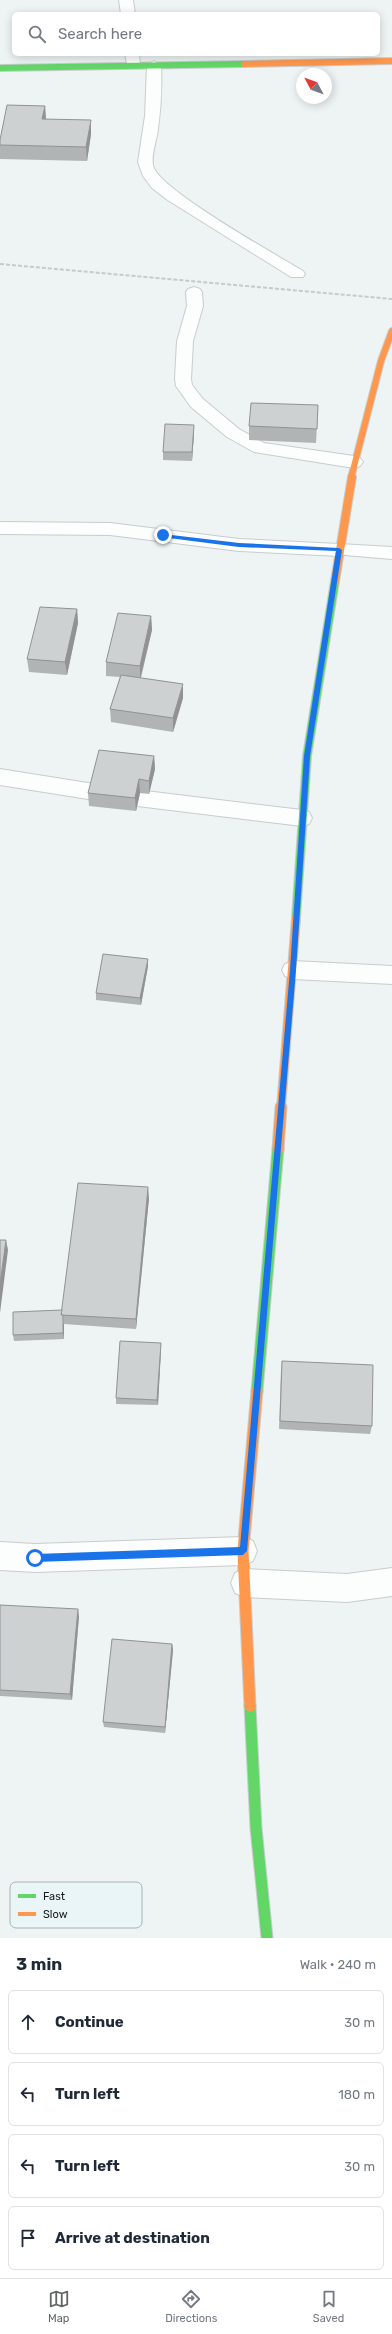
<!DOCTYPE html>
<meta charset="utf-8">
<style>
:root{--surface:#fff;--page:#f2f2f3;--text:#1f2937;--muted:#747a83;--line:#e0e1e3;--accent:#626667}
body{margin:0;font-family:Rubik,sans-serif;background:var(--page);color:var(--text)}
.compass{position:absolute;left:296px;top:68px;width:36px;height:36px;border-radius:50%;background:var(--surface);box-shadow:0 2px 10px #0003;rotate:311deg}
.stop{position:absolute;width:12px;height:12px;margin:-9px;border:3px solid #1a73e8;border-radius:50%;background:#fff}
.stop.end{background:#1a73e8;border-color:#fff;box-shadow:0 1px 4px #0008}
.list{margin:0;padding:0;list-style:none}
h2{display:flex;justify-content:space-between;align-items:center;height:52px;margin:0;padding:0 16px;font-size:17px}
h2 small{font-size:13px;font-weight:400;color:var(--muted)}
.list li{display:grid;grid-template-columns:26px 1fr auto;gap:12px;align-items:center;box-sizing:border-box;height:64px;margin:0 8px 8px;padding:0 8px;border:1px solid var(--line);border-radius:6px}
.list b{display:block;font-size:15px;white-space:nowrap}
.list em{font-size:13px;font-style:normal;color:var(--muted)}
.icon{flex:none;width:22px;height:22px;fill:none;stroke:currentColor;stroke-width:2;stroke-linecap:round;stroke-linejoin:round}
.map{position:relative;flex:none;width:392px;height:1938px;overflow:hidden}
.search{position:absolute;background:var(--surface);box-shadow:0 2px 10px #0003;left:12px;right:12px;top:12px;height:44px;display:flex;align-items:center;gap:10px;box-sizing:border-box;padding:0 14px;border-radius:6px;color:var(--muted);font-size:15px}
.sheet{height:340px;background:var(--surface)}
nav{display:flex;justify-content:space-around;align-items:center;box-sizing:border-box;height:56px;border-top:1px solid var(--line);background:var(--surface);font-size:11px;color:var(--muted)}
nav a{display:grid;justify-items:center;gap:2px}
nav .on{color:var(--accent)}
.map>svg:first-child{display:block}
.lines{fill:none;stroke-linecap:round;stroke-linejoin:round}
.lane-casing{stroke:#c8cccd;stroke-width:2}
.street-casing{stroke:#c8cccd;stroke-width:2}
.fast-far2-casing{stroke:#c8cccd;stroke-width:8}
.fast-far1-casing{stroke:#c8cccd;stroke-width:10}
.fast-casing{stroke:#c8cccd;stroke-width:13}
.slow-far2-casing{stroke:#c8cccd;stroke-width:8}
.slow-far1-casing{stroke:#c8cccd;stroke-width:10}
.slow-casing{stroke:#c8cccd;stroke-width:13}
.lane{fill:#fcfdfd;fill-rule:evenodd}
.street{fill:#fcfdfd;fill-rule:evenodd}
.fast-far2{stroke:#63d668;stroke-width:6}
.fast-far1{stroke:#63d668;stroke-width:8}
.fast{stroke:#63d668;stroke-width:11}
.slow-far2{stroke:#ff974d;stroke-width:6}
.slow-far1{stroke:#ff974d;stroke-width:8}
.slow{stroke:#ff974d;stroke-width:11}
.rail{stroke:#c8c9ca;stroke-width:2;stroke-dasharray:4 2;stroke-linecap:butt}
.wall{fill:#b0b4b5}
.shaded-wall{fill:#909293}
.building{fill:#cdd1d2;stroke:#909293}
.route{fill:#1a73e8}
.key{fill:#eaf5f8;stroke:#aab3b6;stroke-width:1}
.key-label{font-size:11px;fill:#161a1b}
</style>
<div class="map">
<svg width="392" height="1938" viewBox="0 0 392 1938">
<rect width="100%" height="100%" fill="#eef3f4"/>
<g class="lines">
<defs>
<g id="lane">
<path d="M154,61L161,65C162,86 161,108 158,129C157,140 151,154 153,165C155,187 278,256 303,271L305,274L303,277H291L166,199L152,188L143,176L138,162L145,116L147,65Z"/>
<path d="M339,544L392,547V559L333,554L330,550L333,546Z"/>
<path d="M293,961L392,966V984L293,979L285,976L282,970L285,964Z"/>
<path d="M392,1568V1596L347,1602L245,1597L235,1593L231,1583L235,1573L245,1569L347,1574Z"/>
</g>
<g id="street">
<path d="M119,0H133L135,14H121Z"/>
<path d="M125,54H139L140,65L138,68H128Z"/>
<path d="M194,287L200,289L202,292L203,306L193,341L191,379L192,385L203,399L239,429L264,443L354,456L360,458L363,462L360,466L354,468L254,452L227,437L191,407L176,386L175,379L177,341L187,306L186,292L188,289Z"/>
<path d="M0,522L110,523L239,539L339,544L345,546L348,550L345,554L339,556L239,551L110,535L0,534Z"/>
<path d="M0,769L113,787L302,810L309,812L312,818L309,824L302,826L113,803L0,785Z"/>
<path d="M243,1537L253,1541L257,1551L253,1561L243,1565L35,1572L0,1570V1542L35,1544Z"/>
</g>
<path id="fast-far2" d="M0,68L244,64"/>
<path id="fast-far1" d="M296,918L307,756L335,581"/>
<g id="fast">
<path d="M257,1391L278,1149"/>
<path d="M250,1706L256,1828L267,1938"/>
</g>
<g id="slow-far2">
<path d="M244,64L392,61"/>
<path d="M351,478L381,361L392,331"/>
</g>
<g id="slow-far1">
<path d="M335,581L352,477"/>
<path d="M281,1108L296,918"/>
</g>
<g id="slow">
<path d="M278,1149L281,1107"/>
<path d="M250,1706L243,1551L257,1391"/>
</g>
</defs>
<use href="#lane" class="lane-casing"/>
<use href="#street" class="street-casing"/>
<use href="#fast-far2" class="fast-far2-casing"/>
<use href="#fast-far1" class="fast-far1-casing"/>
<use href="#fast" class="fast-casing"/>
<use href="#slow-far2" class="slow-far2-casing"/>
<use href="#slow-far1" class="slow-far1-casing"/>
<use href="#slow" class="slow-casing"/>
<use href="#lane" class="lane"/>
<use href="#street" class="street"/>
<use href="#fast-far2" class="fast-far2"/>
<use href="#fast-far1" class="fast-far1"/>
<use href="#fast" class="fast"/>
<use href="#slow-far2" class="slow-far2"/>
<use href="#slow-far1" class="slow-far1"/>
<use href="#slow" class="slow"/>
<path class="rail" d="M0,264L392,299"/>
</g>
<g class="wall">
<path d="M45,106L46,119L91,134L87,161L0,159V140Z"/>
<path d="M318,405L316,443L249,440V426Z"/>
<path d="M194,433L192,461L163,460V452Z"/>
<path d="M77,609L78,623L67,675L29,672L27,659Z"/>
<path d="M151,616L152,630L141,678L183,698L173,732L111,722L110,709L120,677L106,676V662Z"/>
<path d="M154,756L155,769L149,794L140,793L136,811L89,806L88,793Z"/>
<path d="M148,966L141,1005L96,1000V993Z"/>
<path d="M149,1198L136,1329L64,1324V1339L14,1341L13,1335L62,1310Z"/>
<path d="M161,1343V1349L158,1405L116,1404V1398Z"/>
<path d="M282,1361L372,1426L370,1434L279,1429L281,1370Z"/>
<path d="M0,1605L79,1616L72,1700L0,1696Z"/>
<path d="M172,1644L173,1650L165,1733L104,1727L103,1722Z"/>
</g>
<g class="shaded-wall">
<path d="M45,106L46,120L42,119Z"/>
<path d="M91,120V134L87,161L86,147Z"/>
<path d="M194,425V433L192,461V452Z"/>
<path d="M77,609L78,623L67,675L65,662Z"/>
<path d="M151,616L152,630L140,679V666Z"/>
<path d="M183,684V698L173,732V718Z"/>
<path d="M154,756L155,769L149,794V781Z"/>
<path d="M139,779L140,793L136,811L135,798Z"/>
<path d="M148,959V966L141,1005L140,998Z"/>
<path d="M148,1187L149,1198L136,1329V1319Z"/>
<path d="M6,1240L8,1250L0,1313V1284Z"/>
<path d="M63,1324H64V1339L63,1333Z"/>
<path d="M161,1343V1349L158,1405L157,1400Z"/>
<path d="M78,1609L79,1616L72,1700L70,1694Z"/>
<path d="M172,1644L173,1650L165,1733V1727Z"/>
</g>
<g class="building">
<path d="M7,105L45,106L42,119L91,120L86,147L0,145V140Z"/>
<path d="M251,403L318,405L317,429L249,426Z"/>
<path d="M165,424L194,425L192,452H163Z"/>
<path d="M40,607L77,609L65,662L27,659Z"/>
<path d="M118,613L151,616L140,666L106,662Z"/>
<path d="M121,675L183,684L173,718L110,709Z"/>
<path d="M99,750L154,756L149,781L139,779L135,798L88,793Z"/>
<path d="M103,954L148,959L140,998L96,993Z"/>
<path d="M78,1183L148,1187L136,1319L61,1315Z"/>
<path d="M0,1240H6L0,1284Z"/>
<path d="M62,1310L61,1315H63V1333L13,1335V1312Z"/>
<path d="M120,1341L161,1343L157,1400L116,1398Z"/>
<path d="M282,1361L373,1365L372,1426L280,1421Z"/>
<path d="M0,1605L78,1609L70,1694L0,1690Z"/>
<path d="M112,1639L172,1644L165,1727L103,1722Z"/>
</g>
<path class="route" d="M163,534L239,543L339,548L342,550L310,756L296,970L247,1551L243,1555L35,1562L31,1558L35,1554L240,1547L290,970L304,756L336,551L239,547L161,537Z"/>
<rect x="10" y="1882" width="132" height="46" rx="6" class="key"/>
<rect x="18" y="1894" width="18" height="4" fill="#63d668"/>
<rect x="18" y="1912" width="18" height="4" fill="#ff974d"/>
<g class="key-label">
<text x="43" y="1900">Fast</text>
<text x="43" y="1918">Slow</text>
</g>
</svg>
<svg class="compass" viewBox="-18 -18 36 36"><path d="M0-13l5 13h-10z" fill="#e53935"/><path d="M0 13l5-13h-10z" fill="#747a83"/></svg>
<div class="stop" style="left:35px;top:1558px"></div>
<div class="stop end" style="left:163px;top:535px"></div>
<div class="search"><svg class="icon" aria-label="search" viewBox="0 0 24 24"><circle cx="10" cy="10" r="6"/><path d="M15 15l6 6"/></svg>Search here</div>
</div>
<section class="sheet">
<h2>3 min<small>Walk · 240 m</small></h2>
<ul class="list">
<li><svg class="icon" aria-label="ahead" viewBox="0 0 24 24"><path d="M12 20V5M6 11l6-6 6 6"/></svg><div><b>Continue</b></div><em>30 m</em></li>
<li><svg class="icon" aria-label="left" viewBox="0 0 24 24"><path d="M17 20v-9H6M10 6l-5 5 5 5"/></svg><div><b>Turn left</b></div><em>180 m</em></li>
<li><svg class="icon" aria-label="left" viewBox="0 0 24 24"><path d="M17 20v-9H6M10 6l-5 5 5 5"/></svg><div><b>Turn left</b></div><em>30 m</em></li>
<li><svg class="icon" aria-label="arrive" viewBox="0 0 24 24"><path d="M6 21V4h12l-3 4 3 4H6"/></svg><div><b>Arrive at destination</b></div></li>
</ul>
</section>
<nav>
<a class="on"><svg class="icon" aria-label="map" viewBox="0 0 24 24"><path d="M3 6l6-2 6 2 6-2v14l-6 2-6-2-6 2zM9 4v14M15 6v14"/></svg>Map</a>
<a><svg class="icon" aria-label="directions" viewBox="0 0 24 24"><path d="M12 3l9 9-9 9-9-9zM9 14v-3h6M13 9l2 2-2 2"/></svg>Directions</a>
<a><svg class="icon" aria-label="saved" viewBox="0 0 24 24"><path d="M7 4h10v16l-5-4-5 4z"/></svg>Saved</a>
</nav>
